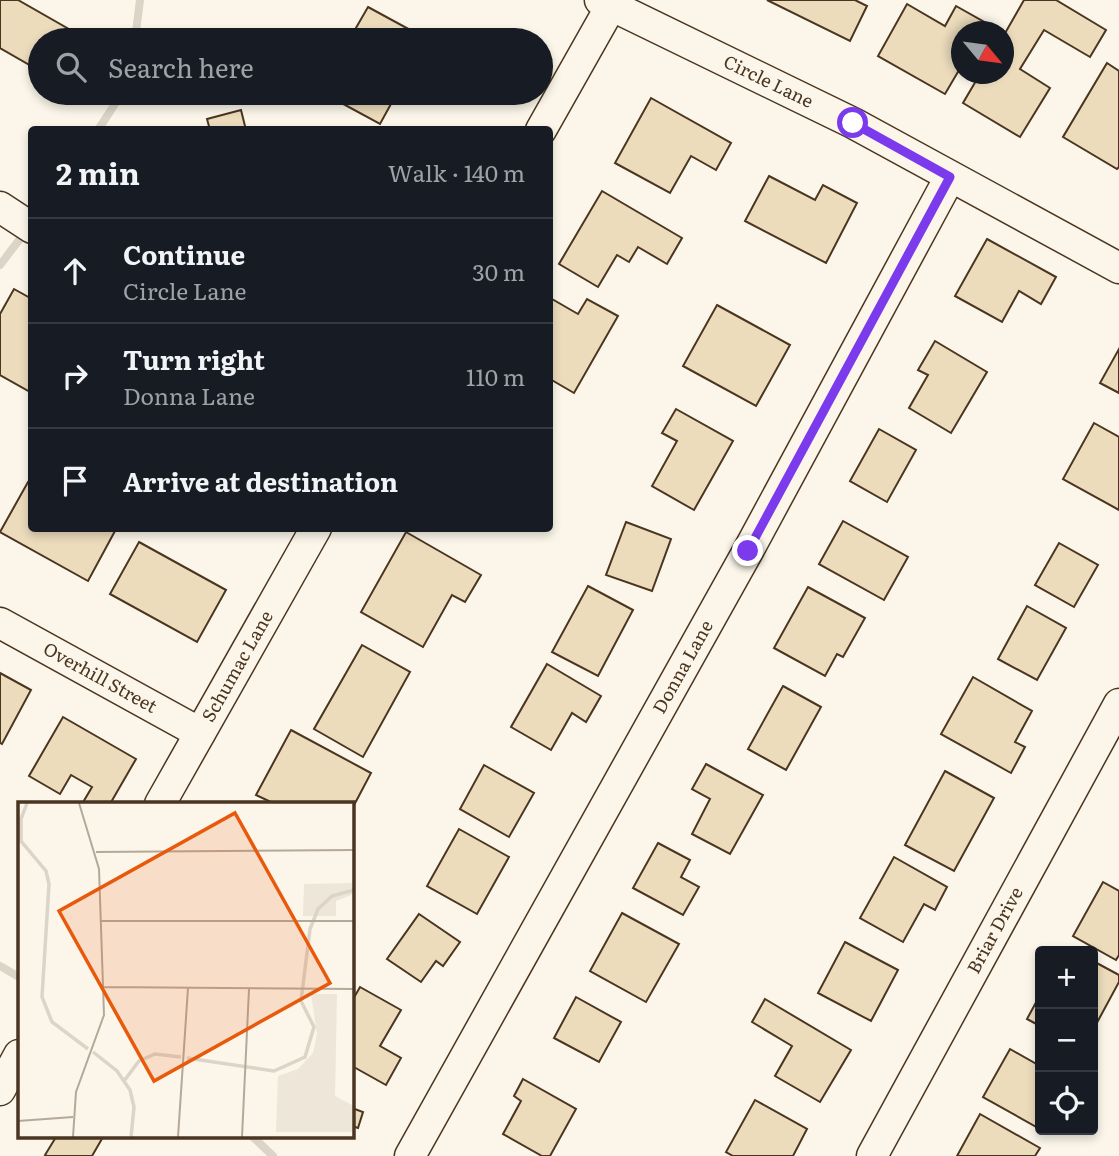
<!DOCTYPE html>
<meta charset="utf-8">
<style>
:root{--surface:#171b24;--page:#20242c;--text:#f1f3f6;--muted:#9ea1a6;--line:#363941}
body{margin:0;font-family:Literata,serif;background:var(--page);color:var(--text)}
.controls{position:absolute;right:21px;bottom:21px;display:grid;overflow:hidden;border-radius:7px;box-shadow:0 4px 10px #0003}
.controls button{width:63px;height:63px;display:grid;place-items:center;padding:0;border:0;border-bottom:2px solid var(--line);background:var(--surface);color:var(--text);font:35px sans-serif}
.compass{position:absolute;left:951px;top:21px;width:63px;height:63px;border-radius:50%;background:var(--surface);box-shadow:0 4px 10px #0003;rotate:119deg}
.stop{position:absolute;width:21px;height:21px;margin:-16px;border:5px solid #7c3aed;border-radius:50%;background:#fff}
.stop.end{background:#7c3aed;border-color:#fff;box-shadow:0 2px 7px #0008}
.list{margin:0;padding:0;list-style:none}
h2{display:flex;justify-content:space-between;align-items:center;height:91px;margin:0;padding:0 28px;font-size:30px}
h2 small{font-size:23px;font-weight:400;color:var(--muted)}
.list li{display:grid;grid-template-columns:46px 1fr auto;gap:21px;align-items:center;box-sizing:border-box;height:105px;padding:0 28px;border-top:2px solid var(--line)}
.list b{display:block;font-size:26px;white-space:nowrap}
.list p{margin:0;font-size:23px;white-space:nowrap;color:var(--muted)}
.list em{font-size:23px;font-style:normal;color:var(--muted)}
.icon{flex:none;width:38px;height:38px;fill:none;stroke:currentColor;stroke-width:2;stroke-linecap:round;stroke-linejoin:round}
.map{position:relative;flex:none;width:1119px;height:1156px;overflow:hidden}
.search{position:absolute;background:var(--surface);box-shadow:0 4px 10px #0003;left:28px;top:28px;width:525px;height:77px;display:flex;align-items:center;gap:18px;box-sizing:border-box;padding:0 24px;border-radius:38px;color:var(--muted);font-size:26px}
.panel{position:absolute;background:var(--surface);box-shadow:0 4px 10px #0003;left:28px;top:126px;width:525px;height:406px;border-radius:7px}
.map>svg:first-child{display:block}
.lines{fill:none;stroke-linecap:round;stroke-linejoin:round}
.stream{stroke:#dcd4c6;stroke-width:8}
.building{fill:#ecdcbc;stroke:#4a3520;stroke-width:2}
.minor-casing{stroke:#4a3520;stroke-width:33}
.minor{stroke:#fbf6e9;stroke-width:30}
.route{stroke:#7c3aed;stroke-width:9}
.labels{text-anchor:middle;stroke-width:5;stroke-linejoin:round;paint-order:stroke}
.street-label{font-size:18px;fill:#4a3520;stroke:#fbf6e9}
.inset-river{fill:none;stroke:#dcd4c6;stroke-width:3.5}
.inset-road{fill:none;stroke:#b4a999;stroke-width:2}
.view{fill:#e8590c;fill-opacity:0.15;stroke:#e8590c;stroke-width:3.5}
.inset-edge{fill:none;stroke:#4a3520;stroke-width:3.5}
</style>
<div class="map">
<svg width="1119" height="1156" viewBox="0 0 1119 1156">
<rect width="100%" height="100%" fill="#fbf6e9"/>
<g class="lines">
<g class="stream">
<path d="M135,40L140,0"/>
<path d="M98,130L122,93"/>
<path d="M0,265L26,231"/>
<path d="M0,966L19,977"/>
<path d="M253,1137L273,1156"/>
</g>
</g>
<g class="building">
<path d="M0,0H18L88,40H40V71L0,48Z"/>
<path d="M767,0H855L867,6L850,41Z"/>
<path d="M1024,0H1056L1106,30L1090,57L1044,30L1020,69L1050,88L1020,137L963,103L980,74H1004V35Z"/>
<path d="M907,4L945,26L956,6L986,23L981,32H962V65L945,94L878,56Z"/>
<path d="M368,7L427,39L426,40H349Z"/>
<path d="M1107,63L1119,71V167L1117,169L1063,137Z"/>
<path d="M323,93H397L380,124Z"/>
<path d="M651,98L731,143L716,170L691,156L670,193L615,163Z"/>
<path d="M241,110L246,130H210L207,119Z"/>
<path d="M769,176L815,200L823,185L857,203L826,263L745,221Z"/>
<path d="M602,191L682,238L667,264L638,247L629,262L617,255L598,287L559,264Z"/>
<path d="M987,239L1056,277L1041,304L1019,291L1002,322L955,296Z"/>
<path d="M14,289L32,299V393L0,375V314Z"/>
<path d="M552,299L578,314L587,299L618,316L574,393L550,379V304Z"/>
<path d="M717,305L790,345L756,406L683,366Z"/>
<path d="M935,341L987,372L951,433L909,408L928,375L918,370Z"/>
<path d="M1119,349V393L1100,383Z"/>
<path d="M676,409L733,441L694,510L652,486L677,441L662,433Z"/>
<path d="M1094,423L1119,437V510L1063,479Z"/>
<path d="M879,429L916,450L887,502L850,481Z"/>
<path d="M28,482L32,484V528H111L115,531L88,581L0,532Z"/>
<path d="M843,521L908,557L884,600L819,564Z"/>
<path d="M626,522L671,539L652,591L606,575Z"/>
<path d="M406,532L481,575L465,602L452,595L423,647L361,612Z"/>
<path d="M139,542L226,590L197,642L110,594Z"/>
<path d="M1059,543L1098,565L1074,607L1035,585Z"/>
<path d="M588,586L633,610L598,676L552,652Z"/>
<path d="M808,587L865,618L843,657L837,654L825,676L774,648Z"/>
<path d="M1027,606L1066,628L1037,680L998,659Z"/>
<path d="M362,645L410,672L363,757L314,729Z"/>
<path d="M547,664L601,696L586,722L572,713L551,750L511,727Z"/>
<path d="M0,673L31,690L2,744L0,743Z"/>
<path d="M973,677L1032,711L1015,742L1025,747L1011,773L941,734Z"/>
<path d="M783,686L821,707L786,770L748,749Z"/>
<path d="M63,717L136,759L110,804H82L92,787L71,775L60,794L29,776Z"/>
<path d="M291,730L371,773L352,809V804H275L256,795Z"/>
<path d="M706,764L763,795L730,854L692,834L710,799L692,789Z"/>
<path d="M484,765L534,793L509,837L460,809Z"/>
<path d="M945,771L994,798L954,871L905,845Z"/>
<path d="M459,829L509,857L477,914L427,886Z"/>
<path d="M658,843L690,860L681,877L699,887L683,915L633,888Z"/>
<path d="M894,857L947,887L935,910L924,904L903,942L860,918Z"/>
<path d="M1103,882L1119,891V955L1116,960L1073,936Z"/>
<path d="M622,913L679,944L646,1002L590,971Z"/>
<path d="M419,914L460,942L443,966L436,961L421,982L387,959Z"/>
<path d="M845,942L898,970L871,1021L818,993Z"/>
<path d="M1093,961L1119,975V982L1093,1030Z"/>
<path d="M360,987L401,1010L380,1046L401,1058L386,1085L352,1066V1001Z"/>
<path d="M1040,995V1026L1027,1019Z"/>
<path d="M576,997L621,1022L599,1062L554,1038Z"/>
<path d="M765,999L851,1050L820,1102L775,1076L792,1046L752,1022Z"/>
<path d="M1010,1049L1040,1066V1098L1037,1103L1040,1105V1129L983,1097Z"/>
<path d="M523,1079L576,1109L550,1156H542L503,1134L521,1101L514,1096Z"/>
<path d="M755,1100L807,1129L793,1156H733L726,1152Z"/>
<path d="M352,1108L363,1112L358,1128L352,1126Z"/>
<path d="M980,1114L1040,1148L1035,1156H957Z"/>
<path d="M56,1137H103L92,1156H47L45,1155Z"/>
</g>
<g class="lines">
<defs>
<g id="minor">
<path id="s1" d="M600,0L853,123L1119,268"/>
<path d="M541,130L611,6"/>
<path d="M0,207L32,228"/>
<path id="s2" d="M0,623L200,733"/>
<path id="s3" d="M160,804L316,528"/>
<path d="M0,1090L19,1055"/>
<path id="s4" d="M410,1156L748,551L950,177"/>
<path id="s5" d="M872,1156L1119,704"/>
</g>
</defs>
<use href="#minor" class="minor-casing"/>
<use href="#minor" class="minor"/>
</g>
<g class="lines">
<path class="route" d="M748,551L950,177L853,123"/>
</g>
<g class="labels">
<g class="street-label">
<text dy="6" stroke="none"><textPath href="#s1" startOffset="187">Circle Lane</textPath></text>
<text dy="6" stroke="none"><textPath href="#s3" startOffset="158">Schumac Lane</textPath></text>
<text dy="6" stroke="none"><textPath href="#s4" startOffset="560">Donna Lane</textPath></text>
<text dy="6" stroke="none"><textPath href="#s2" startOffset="114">Overhill Street</textPath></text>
<text dy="6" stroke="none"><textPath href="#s5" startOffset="257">Briar Drive</textPath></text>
</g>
</g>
<g transform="translate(18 802)">
<rect width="336" height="336" fill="#fbf6e9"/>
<path d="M336,81V92L318,99V114H285L286,82ZM293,192H319L317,294L336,304V330H258L260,274L280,267L295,251L299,232Z" fill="#ede6d9"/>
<path class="inset-river" d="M9,1L3,17V39L28,69L31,82L24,195L34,220L70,247M75,250L99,269L112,288L116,305L113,335M169,256L256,269L287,255L296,225L283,199L292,127L300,107L314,94L336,88M106,279L121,259L137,252L163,255"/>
<path class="inset-road" d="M78,50L336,48M82,119H336M85,185L336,187M0,319L55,315M55,335L58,290L86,213L81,67L61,1M160,335L170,186M224,335L231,187"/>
<path class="view" d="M217,11L312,181L136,279L41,109Z"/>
<rect width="336" height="336" class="inset-edge"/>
</g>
</svg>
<div class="controls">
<button>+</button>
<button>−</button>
<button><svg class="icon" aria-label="locate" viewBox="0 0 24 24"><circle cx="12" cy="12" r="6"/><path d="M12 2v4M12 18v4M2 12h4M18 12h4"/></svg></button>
</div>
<svg class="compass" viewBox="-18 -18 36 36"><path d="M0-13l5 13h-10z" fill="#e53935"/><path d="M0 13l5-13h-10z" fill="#9ea1a6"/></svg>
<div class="stop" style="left:853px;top:123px"></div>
<div class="stop end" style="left:748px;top:551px"></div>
<div class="search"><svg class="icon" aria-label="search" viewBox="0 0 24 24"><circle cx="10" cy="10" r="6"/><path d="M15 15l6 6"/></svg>Search here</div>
<section class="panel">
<h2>2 min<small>Walk · 140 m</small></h2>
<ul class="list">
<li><svg class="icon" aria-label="ahead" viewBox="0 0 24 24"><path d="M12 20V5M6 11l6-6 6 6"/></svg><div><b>Continue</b><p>Circle Lane</p></div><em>30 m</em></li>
<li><svg class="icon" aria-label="right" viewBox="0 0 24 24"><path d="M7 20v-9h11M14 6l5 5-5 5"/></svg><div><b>Turn right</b><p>Donna Lane</p></div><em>110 m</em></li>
<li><svg class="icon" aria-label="arrive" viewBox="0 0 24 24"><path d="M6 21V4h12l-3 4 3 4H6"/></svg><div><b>Arrive at destination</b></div></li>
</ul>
</section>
</div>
